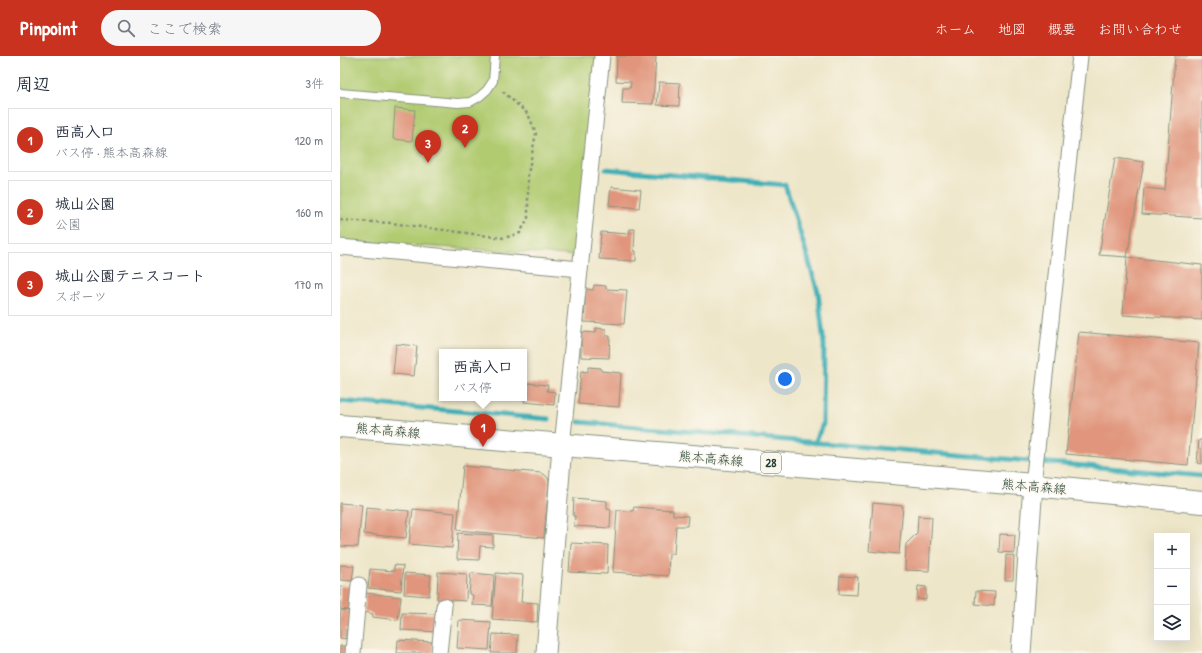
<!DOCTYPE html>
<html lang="ja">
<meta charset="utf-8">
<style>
:root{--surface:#fff;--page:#f6f6f7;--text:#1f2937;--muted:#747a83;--line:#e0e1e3;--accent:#c8321e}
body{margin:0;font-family:"Patrick Hand","Klee One",sans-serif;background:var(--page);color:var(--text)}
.controls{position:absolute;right:12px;bottom:12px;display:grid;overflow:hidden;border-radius:0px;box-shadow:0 4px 16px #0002}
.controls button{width:36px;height:36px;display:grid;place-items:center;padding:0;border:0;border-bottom:1px solid var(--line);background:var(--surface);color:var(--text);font:20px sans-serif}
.you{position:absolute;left:445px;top:323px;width:14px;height:14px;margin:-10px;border:3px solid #fff;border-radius:50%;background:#1a73e8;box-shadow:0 0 0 6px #1a73e833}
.badge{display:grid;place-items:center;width:26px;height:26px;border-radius:50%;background:var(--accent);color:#fff;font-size:13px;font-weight:700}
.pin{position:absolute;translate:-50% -33px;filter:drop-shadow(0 1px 2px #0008)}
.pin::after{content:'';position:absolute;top:21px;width:14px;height:12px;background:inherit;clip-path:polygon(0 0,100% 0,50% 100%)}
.popup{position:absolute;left:99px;top:293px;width:88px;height:52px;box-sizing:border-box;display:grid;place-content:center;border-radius:0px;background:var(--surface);filter:drop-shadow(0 1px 3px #0005);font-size:13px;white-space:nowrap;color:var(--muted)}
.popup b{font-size:15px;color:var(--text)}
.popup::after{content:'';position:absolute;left:50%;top:100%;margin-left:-8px;border:8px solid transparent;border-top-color:var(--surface)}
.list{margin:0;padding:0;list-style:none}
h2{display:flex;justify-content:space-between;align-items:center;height:52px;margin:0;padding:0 16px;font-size:17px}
h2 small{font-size:13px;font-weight:400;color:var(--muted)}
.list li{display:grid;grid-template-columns:26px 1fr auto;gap:12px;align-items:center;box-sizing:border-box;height:64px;margin:0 8px 8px;padding:0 8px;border:1px solid var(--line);border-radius:0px}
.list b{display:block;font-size:15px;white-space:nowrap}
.list p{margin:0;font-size:13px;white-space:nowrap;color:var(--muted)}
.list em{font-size:13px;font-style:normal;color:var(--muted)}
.icon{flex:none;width:22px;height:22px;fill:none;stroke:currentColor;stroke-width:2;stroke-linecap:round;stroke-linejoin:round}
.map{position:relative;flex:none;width:862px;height:597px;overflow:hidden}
header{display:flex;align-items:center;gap:24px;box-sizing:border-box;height:56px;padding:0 20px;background:var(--accent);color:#fff}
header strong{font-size:19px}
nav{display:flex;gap:22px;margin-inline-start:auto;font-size:14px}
.search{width:280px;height:36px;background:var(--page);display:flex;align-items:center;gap:10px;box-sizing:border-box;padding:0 14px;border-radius:22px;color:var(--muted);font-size:15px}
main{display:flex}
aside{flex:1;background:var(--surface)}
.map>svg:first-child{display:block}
.park{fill:#b1cb71;stroke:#688452}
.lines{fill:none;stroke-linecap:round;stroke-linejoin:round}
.stream{stroke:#3eafb6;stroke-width:5}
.building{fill:#e0957b}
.service-casing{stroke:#86927e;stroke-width:10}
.minor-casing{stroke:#86927e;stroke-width:17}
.tertiary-casing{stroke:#86927e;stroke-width:21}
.primary-casing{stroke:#86927e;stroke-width:24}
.path{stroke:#86927e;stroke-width:2.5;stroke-dasharray:3 3;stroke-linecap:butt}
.service{stroke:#fff;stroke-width:8}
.minor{stroke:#fff;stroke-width:15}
.tertiary{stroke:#fff;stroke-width:19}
.primary{stroke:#fff;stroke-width:22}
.labels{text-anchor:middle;stroke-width:3;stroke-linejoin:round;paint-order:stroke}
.shield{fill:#fbf7ec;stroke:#61756b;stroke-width:1}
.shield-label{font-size:12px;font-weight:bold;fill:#1f3d34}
.street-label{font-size:13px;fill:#1f3d34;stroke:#fbf7ec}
</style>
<header>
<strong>Pinpoint</strong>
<div class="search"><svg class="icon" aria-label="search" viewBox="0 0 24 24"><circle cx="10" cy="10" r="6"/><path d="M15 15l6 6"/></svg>ここで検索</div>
<nav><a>ホーム</a><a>地図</a><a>概要</a><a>お問い合わせ</a></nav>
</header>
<main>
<aside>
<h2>周辺<small>3件</small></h2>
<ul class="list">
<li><span class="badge">1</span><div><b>西高入口</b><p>バス停 · 熊本高森線</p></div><em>120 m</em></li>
<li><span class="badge">2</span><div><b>城山公園</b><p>公園</p></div><em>160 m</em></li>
<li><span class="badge">3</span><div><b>城山公園テニスコート</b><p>スポーツ</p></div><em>170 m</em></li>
</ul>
</aside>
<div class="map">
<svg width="862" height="597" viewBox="0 0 862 597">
<rect width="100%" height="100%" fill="#fbf7ec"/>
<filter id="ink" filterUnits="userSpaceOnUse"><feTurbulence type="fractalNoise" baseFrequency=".025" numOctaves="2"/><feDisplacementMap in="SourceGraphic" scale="8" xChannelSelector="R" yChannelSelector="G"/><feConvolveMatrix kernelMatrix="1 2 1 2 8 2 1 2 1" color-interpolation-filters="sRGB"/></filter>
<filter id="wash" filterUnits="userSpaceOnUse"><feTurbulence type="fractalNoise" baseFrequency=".012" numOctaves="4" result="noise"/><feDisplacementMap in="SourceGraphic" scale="16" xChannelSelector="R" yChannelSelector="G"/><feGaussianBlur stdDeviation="0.9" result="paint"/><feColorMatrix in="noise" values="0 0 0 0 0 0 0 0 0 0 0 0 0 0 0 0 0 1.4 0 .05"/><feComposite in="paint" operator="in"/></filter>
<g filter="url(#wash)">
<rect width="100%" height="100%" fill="#eee6c9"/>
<path class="park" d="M0,0H259L242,200L0,185Z"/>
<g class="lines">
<g class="stream">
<path d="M266,113L445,129L455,160L478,236L484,289L483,368L475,387"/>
<path d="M0,345L209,363"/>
<path d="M239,366L862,420"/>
</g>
</g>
<g id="blocks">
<g class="building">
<path d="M277,0H316L313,48L282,47L283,32H290L291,26L276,25Z"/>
<path d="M835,0H862V162L802,158L804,132L825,134Z"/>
<path d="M319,26L340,27L339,50L317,49Z"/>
<path d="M55,52L75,54L72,85L53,83Z"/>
<path d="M775,102L804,106L787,201L862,209V264L783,259L787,201L759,199Z"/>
<path d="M271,131L301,134L299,152L269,149Z"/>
<path d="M290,173H295L294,195H296V205L259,203L261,176L289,178Z"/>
<path d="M254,229L266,230V233L287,234L284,268L244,266L246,233L253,234Z"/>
<path d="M256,272L266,273V280H270L269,302L241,301V276L256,277Z"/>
<path d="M739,276L859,287L848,409L726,398Z"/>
<path d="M56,288L77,290L74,320L53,318Z"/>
<path d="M248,311L261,312V315L281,317L279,351L238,348L241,315L248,316Z"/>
<path d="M186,327L208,329L207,335L215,336L214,349L184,346Z"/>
<path d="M859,384H862V408L857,407Z"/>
<path d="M123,410L201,417L205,419L208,422L209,426L204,482L117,474Z"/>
<path d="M234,442L267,445V452L271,453L270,472L234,470L235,460H233Z"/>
<path d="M0,447L22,449L18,491L0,490Z"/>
<path d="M533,447L563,450L559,498L529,495Z"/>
<path d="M26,451L69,455L66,482L24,478Z"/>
<path d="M294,451L333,454V459L348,460L347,470H336L334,498H329L328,520L273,516L277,454L293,455Z"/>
<path d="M73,453L115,457L112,492L69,488Z"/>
<path d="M578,460L592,461L589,515L565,514L566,488L577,477Z"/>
<path d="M118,477L153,479V491L140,490L139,504L117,503Z"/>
<path d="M660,478L675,479L674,497L659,496Z"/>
<path d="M231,487L268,489L267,518L229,516Z"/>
<path d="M666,499L674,500L673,524H665Z"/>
<path d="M0,509L14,510L12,525L0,524Z"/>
<path d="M54,509L63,510L61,535L28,532L30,513L54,515Z"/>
<path d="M98,516L127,518L126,545L97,543Z"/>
<path d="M65,517L91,519L89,540L64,538Z"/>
<path d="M131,517L154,519L152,550L132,549L133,539L129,538Z"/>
<path d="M156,517L183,519L181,546L198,547L197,566L152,563Z"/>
<path d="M500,520L518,521L517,539L499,538Z"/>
<path d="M0,530L17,531L15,555L0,553Z"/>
<path d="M578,530L586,531V544L577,543Z"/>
<path d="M636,535L655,536L654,550L635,548Z"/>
<path d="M26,537L61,541L58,564L32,561L33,558L24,556Z"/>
<path d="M1,554L14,555L12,573H6V583L0,582V563Z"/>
<path d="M62,557L99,558L98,576L61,574Z"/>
<path d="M119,564L151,566L149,594L117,592Z"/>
<path d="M153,578L178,579L177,597H151Z"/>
<path d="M58,584L93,586V597H57Z"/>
<path d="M0,590H8L7,597H0Z"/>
</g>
</g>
</g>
<g filter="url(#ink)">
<use href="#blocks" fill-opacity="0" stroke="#86927e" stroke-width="1"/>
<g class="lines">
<defs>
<path id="service" d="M0,37L118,47L130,46L139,41L147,34L153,25L155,0"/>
<g id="minor">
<path d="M0,191L240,213"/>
<path d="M222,390L262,0"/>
<path d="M693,429L740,0"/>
<path d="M13,597L19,529"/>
<path d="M99,597L104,550"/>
</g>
<g id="tertiary">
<path d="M206,597L222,390"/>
<path d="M681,597L693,429"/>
</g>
<path id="primary" d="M0,370L693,429L862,446"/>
</defs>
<use href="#service" class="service-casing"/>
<use href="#minor" class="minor-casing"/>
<use href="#tertiary" class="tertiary-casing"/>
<use href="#primary" class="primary-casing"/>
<path class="path" d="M0,164L51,167L164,182L180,177L188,162V118L196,77L188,58L161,34"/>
<use href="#service" class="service"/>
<use href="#minor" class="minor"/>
<use href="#tertiary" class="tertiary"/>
<use href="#primary" class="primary"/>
</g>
</g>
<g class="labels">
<rect class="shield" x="421" y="397" width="20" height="20" rx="3"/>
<g class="shield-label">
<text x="431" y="411">28</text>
</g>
<g class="street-label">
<text transform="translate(48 374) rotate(5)" y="5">熊本高森線</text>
<text transform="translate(371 402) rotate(5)" y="5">熊本高森線</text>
<text transform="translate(694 430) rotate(5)" y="5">熊本高森線</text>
</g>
</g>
</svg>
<div class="controls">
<button>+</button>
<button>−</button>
<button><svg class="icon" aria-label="layers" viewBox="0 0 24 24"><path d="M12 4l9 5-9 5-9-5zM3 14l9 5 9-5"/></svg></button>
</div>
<div class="you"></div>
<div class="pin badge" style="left:143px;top:391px">1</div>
<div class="popup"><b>西高入口</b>バス停</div>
<div class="pin badge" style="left:125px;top:92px">2</div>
<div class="pin badge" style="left:88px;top:107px">3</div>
</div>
</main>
